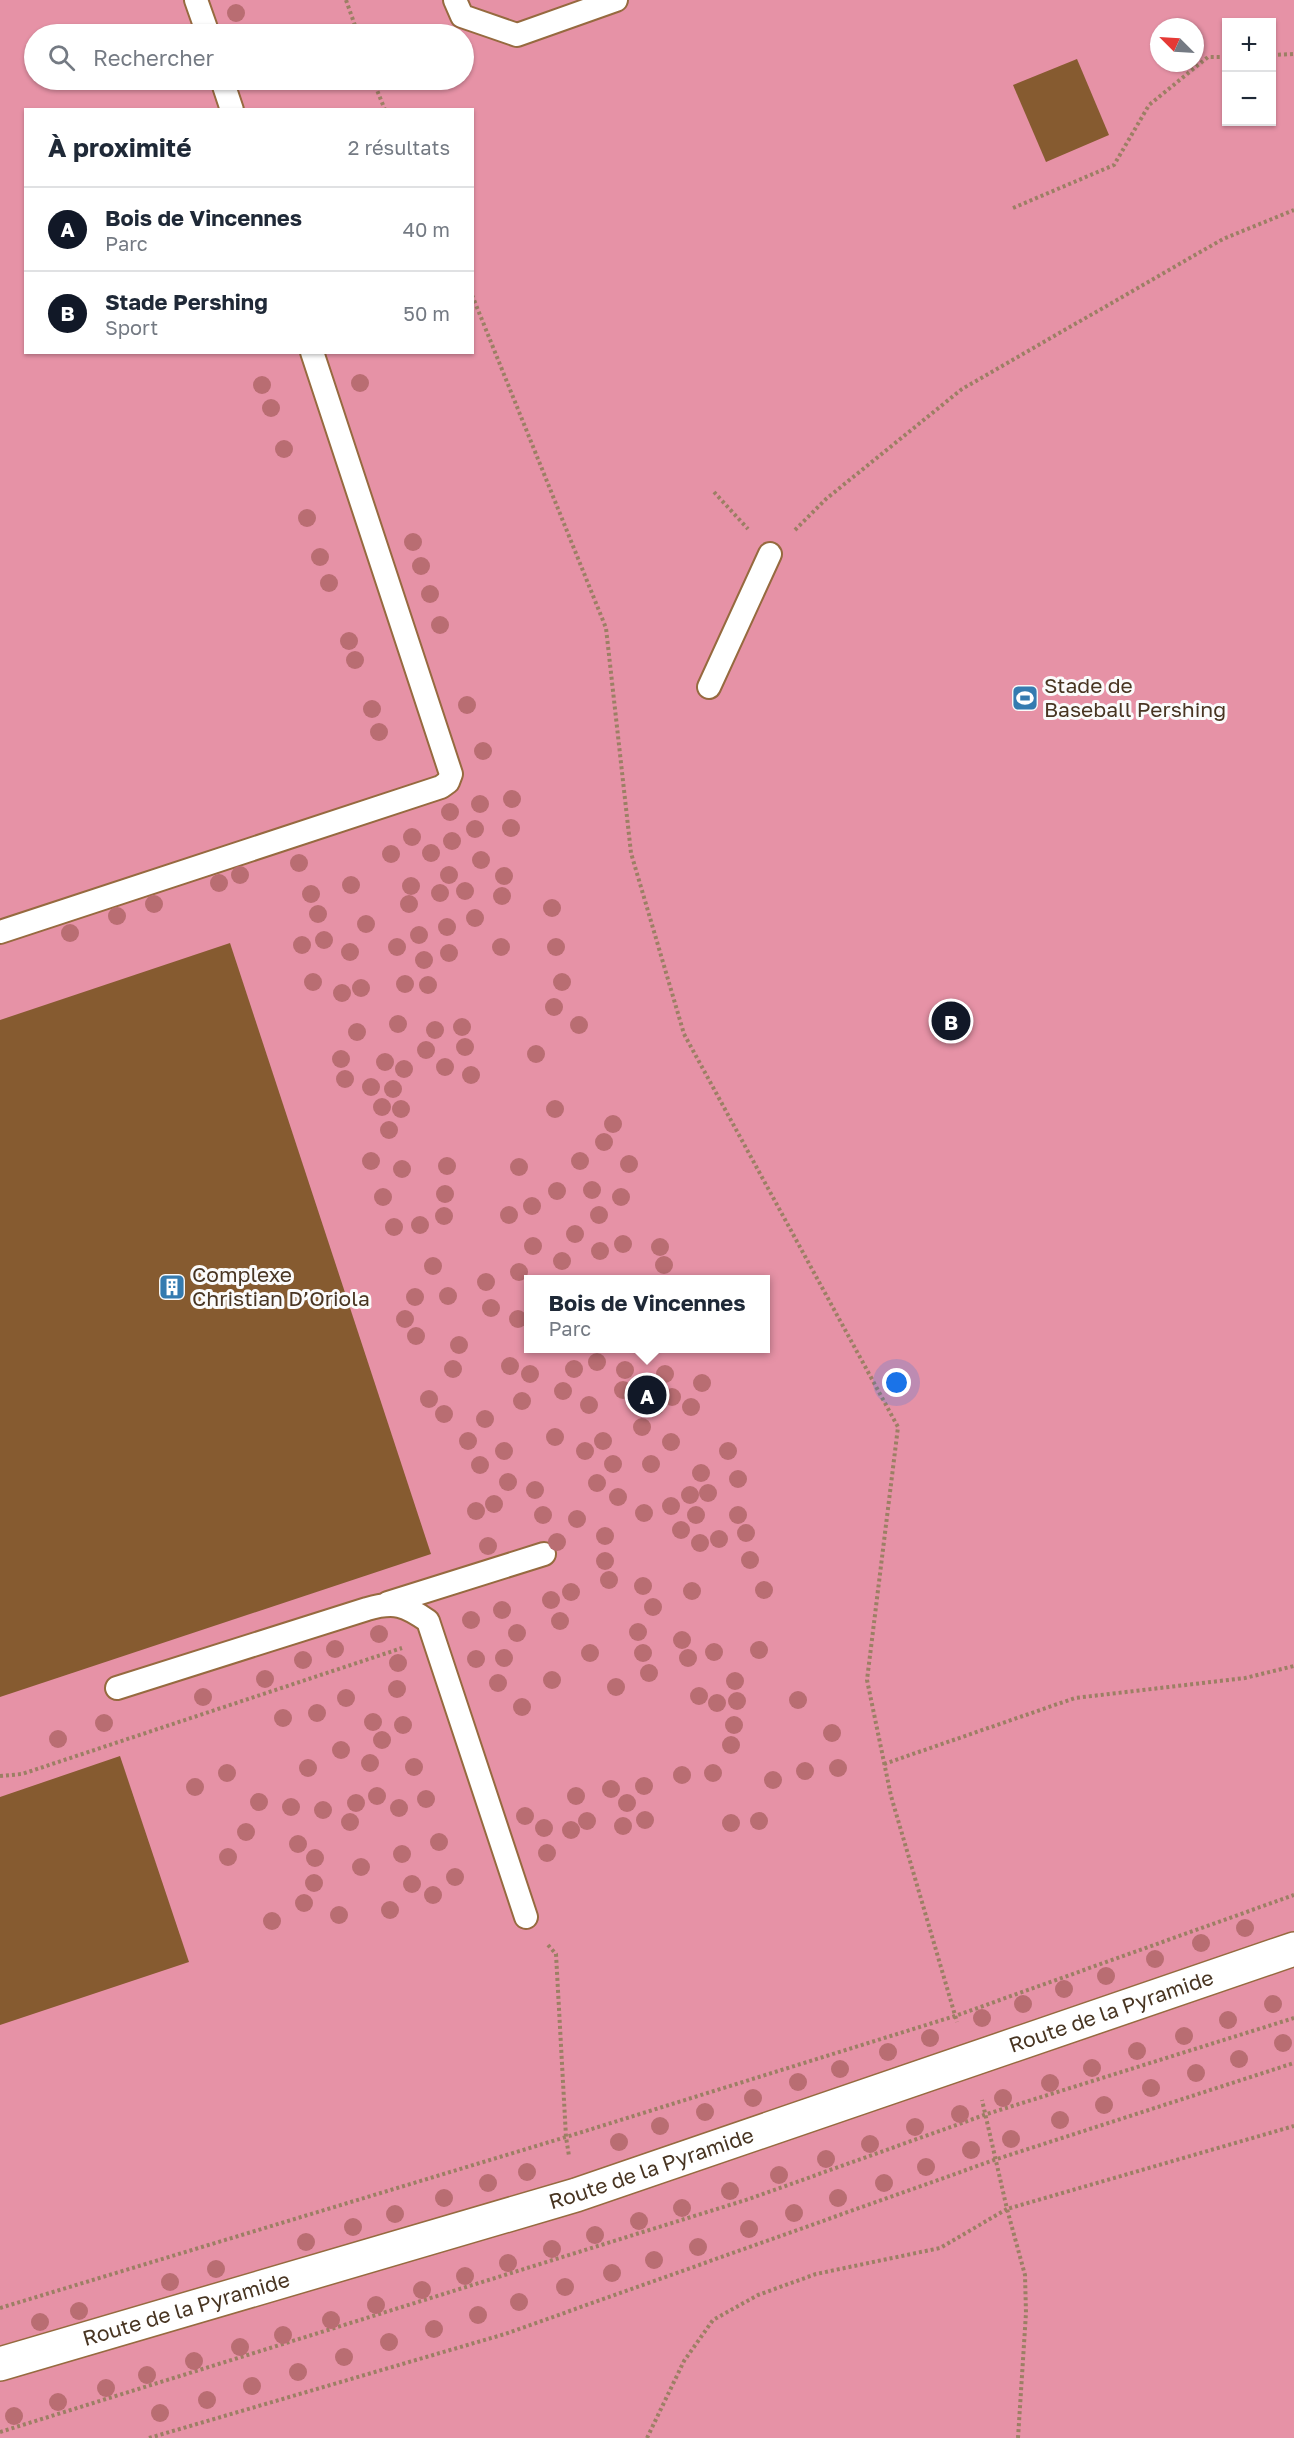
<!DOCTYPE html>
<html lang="fr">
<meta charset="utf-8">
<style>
:root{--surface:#fff;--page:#f6f6f7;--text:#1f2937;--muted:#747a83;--line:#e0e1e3;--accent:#111827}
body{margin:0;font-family:"Golos Text",sans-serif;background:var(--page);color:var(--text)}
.controls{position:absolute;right:18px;top:18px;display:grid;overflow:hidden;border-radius:0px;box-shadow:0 2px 4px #0004}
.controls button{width:54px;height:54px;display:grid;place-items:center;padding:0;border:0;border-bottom:2px solid var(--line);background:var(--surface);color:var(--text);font:30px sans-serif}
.compass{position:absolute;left:1150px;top:18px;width:54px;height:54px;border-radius:50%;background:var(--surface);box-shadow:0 2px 4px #0004;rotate:294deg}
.you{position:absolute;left:897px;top:1383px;width:21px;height:21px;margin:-15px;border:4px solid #fff;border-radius:50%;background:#1a73e8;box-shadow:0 0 0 9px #1a73e833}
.badge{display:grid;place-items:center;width:39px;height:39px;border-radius:50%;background:var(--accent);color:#fff;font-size:20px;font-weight:700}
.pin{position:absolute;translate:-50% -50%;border:3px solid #fff;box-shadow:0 2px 6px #0006}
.popup{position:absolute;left:524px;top:1275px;width:246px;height:78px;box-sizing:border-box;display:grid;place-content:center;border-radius:0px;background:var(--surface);filter:drop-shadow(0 2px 4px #0005);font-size:20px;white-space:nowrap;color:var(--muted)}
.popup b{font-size:22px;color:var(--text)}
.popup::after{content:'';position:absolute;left:50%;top:100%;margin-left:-12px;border:12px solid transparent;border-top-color:var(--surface)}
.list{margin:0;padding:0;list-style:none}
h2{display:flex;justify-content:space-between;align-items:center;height:78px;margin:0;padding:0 24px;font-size:26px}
h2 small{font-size:20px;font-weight:400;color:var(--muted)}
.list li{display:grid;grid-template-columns:39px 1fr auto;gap:18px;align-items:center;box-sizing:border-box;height:84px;padding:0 24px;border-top:2px solid var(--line)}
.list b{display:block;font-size:22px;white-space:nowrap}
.list p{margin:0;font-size:20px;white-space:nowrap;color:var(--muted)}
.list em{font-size:20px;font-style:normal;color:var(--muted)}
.icon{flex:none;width:33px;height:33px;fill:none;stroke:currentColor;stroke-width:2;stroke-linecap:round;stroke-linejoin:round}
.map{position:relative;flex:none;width:1294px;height:2438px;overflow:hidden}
.search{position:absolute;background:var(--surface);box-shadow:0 2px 4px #0004;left:24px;top:24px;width:450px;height:66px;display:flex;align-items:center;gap:15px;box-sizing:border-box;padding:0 21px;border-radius:33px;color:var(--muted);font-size:22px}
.panel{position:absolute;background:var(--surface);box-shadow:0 2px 4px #0004;left:24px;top:108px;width:450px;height:246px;border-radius:0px}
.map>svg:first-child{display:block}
.green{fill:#e692a6;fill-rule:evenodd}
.building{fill:#865b30}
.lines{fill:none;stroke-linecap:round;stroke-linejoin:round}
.service-casing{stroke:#966a3f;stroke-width:26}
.tertiary-casing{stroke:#966a3f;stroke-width:36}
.path{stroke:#9c7f64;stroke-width:4;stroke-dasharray:3 3;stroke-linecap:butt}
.service{stroke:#fff;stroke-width:22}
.tertiary{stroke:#fff;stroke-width:33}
.tree{fill:#b96d72}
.labels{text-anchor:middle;stroke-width:6;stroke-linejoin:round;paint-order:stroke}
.poi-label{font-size:21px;fill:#483522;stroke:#fbfbfb;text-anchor:start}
.street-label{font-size:21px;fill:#483522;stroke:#fbfbfb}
</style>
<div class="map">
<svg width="1294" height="2438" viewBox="0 0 1294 2438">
<rect width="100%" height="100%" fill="#fad2ae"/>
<path class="green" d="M0,0H1294V2438H0ZM1226,22H1272V122H1226ZM1159,27H1195V63H1159ZM34,34H464V80H34ZM26,110H472V352H26ZM528,1280H765V1348H528Z"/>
<g class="building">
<path d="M1077,59L1109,135L1046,162L1013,85Z"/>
<path d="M230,943L431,1554L0,1697V1020Z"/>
<path d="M120,1756L189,1962L0,2025V1797Z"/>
</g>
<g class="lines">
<defs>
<g id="service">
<path d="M196,0L208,34"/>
<path d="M455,0L462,16L517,35L616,0"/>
<path d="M222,80L232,110"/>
<path d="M709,687L770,554"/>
<path d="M0,932L441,787L448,782L451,774L312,352"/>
<path d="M388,1603L544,1554"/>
<path d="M117,1688L367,1609C395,1601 405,1605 428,1621L526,1917"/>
</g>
<g id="tertiary">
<path id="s1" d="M0,2364L576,2195L1294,1949"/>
</g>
</defs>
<use href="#service" class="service-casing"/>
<use href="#tertiary" class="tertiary-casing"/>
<g class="path">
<path d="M346,0L358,34"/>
<path d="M1272,55L1294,54"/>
<path d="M373,80L385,110"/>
<path d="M1013,208L1114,165L1149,105L1208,57H1226"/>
<path d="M472,295L606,628L631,853L684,1034L898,1427L867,1680L891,1796L957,2022"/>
<path d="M714,492L748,529"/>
<path d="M795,530L826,499L962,389L1223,239L1294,210"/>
<path d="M884,1764L1075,1698L1245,1678L1294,1666"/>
<path d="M0,1776L22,1774L402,1648"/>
<path d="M548,1945L556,1954L566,2137L569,2156"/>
<path d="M0,2308L566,2137L955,2016L1294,1895"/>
<path d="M0,2432L749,2199L987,2114L1294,2018"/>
<path d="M149,2438L505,2334L997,2159L1294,2063"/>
<path d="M647,2438L684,2361L713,2320L758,2295L816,2274L940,2248L1007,2209L982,2100"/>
<path d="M1018,2438L1026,2313L1025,2275L1007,2209L1294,2126"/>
</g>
<use href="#service" class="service"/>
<use href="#tertiary" class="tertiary"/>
</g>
<g class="tree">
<circle cx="236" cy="13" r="9"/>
<circle cx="360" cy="383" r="9"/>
<circle cx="262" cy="385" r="9"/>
<circle cx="271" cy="408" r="9"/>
<circle cx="284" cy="449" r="9"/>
<circle cx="307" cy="518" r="9"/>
<circle cx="413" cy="542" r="9"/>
<circle cx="320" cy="557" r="9"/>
<circle cx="421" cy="566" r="9"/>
<circle cx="329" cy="583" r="9"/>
<circle cx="430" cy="594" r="9"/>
<circle cx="440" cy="625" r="9"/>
<circle cx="349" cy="641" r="9"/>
<circle cx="355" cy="660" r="9"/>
<circle cx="467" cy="705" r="9"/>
<circle cx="372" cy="709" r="9"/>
<circle cx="379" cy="732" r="9"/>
<circle cx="483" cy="751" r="9"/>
<circle cx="512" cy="799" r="9"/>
<circle cx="480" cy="804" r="9"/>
<circle cx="450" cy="812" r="9"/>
<circle cx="511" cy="828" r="9"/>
<circle cx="475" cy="829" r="9"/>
<circle cx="412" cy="837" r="9"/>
<circle cx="452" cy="841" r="9"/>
<circle cx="431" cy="853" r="9"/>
<circle cx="391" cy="854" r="9"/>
<circle cx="481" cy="860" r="9"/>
<circle cx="299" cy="863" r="9"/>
<circle cx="240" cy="875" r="9"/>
<circle cx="449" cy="875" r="9"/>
<circle cx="504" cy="876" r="9"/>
<circle cx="219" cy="883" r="9"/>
<circle cx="351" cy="885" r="9"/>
<circle cx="411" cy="886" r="9"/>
<circle cx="465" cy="891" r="9"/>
<circle cx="440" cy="893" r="9"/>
<circle cx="311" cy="894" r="9"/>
<circle cx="502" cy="896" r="9"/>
<circle cx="154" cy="904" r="9"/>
<circle cx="409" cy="904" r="9"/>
<circle cx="552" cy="908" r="9"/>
<circle cx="318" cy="914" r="9"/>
<circle cx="117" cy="916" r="9"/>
<circle cx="475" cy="918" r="9"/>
<circle cx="366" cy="924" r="9"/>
<circle cx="447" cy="927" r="9"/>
<circle cx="70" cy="933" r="9"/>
<circle cx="419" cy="935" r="9"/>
<circle cx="324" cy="940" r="9"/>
<circle cx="302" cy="945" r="9"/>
<circle cx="397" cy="947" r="9"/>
<circle cx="501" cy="947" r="9"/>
<circle cx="556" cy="947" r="9"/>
<circle cx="350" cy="952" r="9"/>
<circle cx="449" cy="953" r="9"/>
<circle cx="424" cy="960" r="9"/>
<circle cx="313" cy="982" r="9"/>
<circle cx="562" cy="982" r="9"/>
<circle cx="405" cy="984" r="9"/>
<circle cx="428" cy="985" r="9"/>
<circle cx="361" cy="988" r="9"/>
<circle cx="342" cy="993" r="9"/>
<circle cx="554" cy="1007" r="9"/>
<circle cx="398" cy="1024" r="9"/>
<circle cx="579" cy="1025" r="9"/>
<circle cx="462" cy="1027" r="9"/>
<circle cx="435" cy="1030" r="9"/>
<circle cx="357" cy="1032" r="9"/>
<circle cx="465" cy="1047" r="9"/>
<circle cx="426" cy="1050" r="9"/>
<circle cx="536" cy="1054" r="9"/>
<circle cx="341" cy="1059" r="9"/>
<circle cx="385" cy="1062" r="9"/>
<circle cx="445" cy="1067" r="9"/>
<circle cx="404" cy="1069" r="9"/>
<circle cx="471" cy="1075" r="9"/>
<circle cx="345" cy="1079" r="9"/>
<circle cx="371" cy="1087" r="9"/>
<circle cx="393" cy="1089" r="9"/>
<circle cx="382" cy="1107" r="9"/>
<circle cx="401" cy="1109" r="9"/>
<circle cx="555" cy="1109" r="9"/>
<circle cx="613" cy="1124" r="9"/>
<circle cx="389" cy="1130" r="9"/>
<circle cx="604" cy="1142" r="9"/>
<circle cx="371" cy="1161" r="9"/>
<circle cx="580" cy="1161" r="9"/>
<circle cx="629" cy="1164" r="9"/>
<circle cx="447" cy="1166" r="9"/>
<circle cx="519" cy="1167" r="9"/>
<circle cx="402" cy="1169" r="9"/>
<circle cx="592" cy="1190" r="9"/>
<circle cx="557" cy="1191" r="9"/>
<circle cx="445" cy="1194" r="9"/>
<circle cx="383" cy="1197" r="9"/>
<circle cx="621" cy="1197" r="9"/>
<circle cx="532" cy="1206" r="9"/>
<circle cx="509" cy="1215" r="9"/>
<circle cx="599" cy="1215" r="9"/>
<circle cx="444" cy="1216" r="9"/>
<circle cx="420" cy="1225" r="9"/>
<circle cx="394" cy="1227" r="9"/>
<circle cx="575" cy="1234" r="9"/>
<circle cx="623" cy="1244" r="9"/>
<circle cx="533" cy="1246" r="9"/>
<circle cx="660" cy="1247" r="9"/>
<circle cx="600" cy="1251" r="9"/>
<circle cx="562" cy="1261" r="9"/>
<circle cx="664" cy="1265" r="9"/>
<circle cx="433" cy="1266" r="9"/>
<circle cx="519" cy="1272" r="9"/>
<circle cx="486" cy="1282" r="9"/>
<circle cx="448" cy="1296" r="9"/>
<circle cx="415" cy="1297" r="9"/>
<circle cx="491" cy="1308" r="9"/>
<circle cx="405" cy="1319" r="9"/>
<circle cx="518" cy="1319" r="9"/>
<circle cx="416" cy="1336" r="9"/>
<circle cx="459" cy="1345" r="9"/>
<circle cx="597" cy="1362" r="9"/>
<circle cx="510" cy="1366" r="9"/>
<circle cx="453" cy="1369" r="9"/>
<circle cx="574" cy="1369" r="9"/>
<circle cx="625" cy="1370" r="9"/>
<circle cx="530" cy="1374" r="9"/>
<circle cx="665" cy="1374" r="9"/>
<circle cx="702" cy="1383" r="9"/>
<circle cx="623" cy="1390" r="9"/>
<circle cx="563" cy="1391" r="9"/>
<circle cx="672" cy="1397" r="9"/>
<circle cx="429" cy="1399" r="9"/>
<circle cx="522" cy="1401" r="9"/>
<circle cx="589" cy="1405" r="9"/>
<circle cx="656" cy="1406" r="9"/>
<circle cx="691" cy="1407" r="9"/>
<circle cx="444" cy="1414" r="9"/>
<circle cx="485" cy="1419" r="9"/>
<circle cx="642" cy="1427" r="9"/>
<circle cx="555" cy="1437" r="9"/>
<circle cx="468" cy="1441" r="9"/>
<circle cx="603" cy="1441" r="9"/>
<circle cx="671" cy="1442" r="9"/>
<circle cx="504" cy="1451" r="9"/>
<circle cx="585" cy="1451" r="9"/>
<circle cx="728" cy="1451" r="9"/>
<circle cx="613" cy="1464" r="9"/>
<circle cx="651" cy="1464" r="9"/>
<circle cx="480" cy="1465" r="9"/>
<circle cx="701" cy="1473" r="9"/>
<circle cx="738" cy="1479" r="9"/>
<circle cx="508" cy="1482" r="9"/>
<circle cx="597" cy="1483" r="9"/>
<circle cx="535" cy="1490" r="9"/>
<circle cx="708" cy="1493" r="9"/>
<circle cx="690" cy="1495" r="9"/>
<circle cx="618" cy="1497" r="9"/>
<circle cx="494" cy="1504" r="9"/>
<circle cx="671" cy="1506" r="9"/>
<circle cx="476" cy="1511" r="9"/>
<circle cx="644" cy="1513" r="9"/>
<circle cx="543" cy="1515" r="9"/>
<circle cx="696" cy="1515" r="9"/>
<circle cx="738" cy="1515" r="9"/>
<circle cx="577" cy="1519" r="9"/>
<circle cx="681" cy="1530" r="9"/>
<circle cx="746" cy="1533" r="9"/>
<circle cx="605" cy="1536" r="9"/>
<circle cx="719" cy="1539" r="9"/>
<circle cx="557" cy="1542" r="9"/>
<circle cx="700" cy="1543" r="9"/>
<circle cx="488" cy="1546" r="9"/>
<circle cx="750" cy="1560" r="9"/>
<circle cx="605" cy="1561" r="9"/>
<circle cx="609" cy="1580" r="9"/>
<circle cx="643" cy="1586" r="9"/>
<circle cx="764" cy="1590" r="9"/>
<circle cx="692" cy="1591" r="9"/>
<circle cx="571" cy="1592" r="9"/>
<circle cx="551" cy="1600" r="9"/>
<circle cx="653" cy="1607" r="9"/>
<circle cx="502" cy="1610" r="9"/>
<circle cx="471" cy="1620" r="9"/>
<circle cx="560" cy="1621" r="9"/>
<circle cx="638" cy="1632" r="9"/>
<circle cx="517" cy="1633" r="9"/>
<circle cx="379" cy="1634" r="9"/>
<circle cx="682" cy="1640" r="9"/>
<circle cx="335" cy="1649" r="9"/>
<circle cx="759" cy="1650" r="9"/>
<circle cx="714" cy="1652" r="9"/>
<circle cx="590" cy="1653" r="9"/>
<circle cx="643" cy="1653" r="9"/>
<circle cx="504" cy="1658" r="9"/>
<circle cx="688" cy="1658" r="9"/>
<circle cx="476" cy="1659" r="9"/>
<circle cx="303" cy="1660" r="9"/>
<circle cx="398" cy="1663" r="9"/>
<circle cx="649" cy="1673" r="9"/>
<circle cx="265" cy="1679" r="9"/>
<circle cx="552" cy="1680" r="9"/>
<circle cx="735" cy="1681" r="9"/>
<circle cx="498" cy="1683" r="9"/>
<circle cx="616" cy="1687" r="9"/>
<circle cx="397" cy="1689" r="9"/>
<circle cx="699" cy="1696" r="9"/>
<circle cx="203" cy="1697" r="9"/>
<circle cx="346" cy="1698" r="9"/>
<circle cx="798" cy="1700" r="9"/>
<circle cx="737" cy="1701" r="9"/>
<circle cx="717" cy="1703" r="9"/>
<circle cx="522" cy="1707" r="9"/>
<circle cx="317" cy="1713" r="9"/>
<circle cx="283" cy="1718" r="9"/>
<circle cx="373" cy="1722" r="9"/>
<circle cx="104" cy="1723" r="9"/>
<circle cx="403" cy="1725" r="9"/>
<circle cx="734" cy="1725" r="9"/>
<circle cx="832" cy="1733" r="9"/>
<circle cx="58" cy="1739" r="9"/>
<circle cx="382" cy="1740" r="9"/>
<circle cx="731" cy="1745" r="9"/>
<circle cx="341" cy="1750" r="9"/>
<circle cx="370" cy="1763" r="9"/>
<circle cx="414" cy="1767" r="9"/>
<circle cx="308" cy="1768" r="9"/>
<circle cx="838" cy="1768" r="9"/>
<circle cx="805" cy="1771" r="9"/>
<circle cx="227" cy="1773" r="9"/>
<circle cx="713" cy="1773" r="9"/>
<circle cx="682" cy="1775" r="9"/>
<circle cx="773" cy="1780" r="9"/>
<circle cx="644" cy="1786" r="9"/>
<circle cx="195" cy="1787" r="9"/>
<circle cx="611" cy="1789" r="9"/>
<circle cx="377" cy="1796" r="9"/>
<circle cx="576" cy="1796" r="9"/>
<circle cx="426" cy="1799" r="9"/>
<circle cx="259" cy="1802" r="9"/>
<circle cx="356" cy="1803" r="9"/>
<circle cx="627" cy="1803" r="9"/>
<circle cx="291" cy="1807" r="9"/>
<circle cx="399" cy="1808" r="9"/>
<circle cx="323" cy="1810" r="9"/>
<circle cx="525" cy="1816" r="9"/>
<circle cx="645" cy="1820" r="9"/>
<circle cx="587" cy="1821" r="9"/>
<circle cx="759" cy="1821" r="9"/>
<circle cx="350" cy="1822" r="9"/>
<circle cx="731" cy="1823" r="9"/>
<circle cx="623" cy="1826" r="9"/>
<circle cx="544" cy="1828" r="9"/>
<circle cx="571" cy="1830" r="9"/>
<circle cx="246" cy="1832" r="9"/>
<circle cx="439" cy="1842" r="9"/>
<circle cx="298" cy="1844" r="9"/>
<circle cx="547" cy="1853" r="9"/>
<circle cx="402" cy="1854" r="9"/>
<circle cx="228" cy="1857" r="9"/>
<circle cx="315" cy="1858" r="9"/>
<circle cx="361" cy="1867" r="9"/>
<circle cx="455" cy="1877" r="9"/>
<circle cx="314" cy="1883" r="9"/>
<circle cx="412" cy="1884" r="9"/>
<circle cx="433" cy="1895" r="9"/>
<circle cx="304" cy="1903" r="9"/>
<circle cx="390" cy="1910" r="9"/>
<circle cx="339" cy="1915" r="9"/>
<circle cx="272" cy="1921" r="9"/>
<circle cx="1245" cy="1928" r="9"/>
<circle cx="1201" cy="1943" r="9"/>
<circle cx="1155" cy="1959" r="9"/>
<circle cx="1106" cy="1976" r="9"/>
<circle cx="1064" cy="1989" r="9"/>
<circle cx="1023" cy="2004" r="9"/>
<circle cx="1273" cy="2004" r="9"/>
<circle cx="982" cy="2018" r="9"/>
<circle cx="1228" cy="2020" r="9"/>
<circle cx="1184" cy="2036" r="9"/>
<circle cx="930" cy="2038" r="9"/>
<circle cx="1283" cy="2043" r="9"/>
<circle cx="1137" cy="2051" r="9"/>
<circle cx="888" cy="2052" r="9"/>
<circle cx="1239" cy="2059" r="9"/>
<circle cx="1092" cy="2068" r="9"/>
<circle cx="840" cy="2069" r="9"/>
<circle cx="1196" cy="2073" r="9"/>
<circle cx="798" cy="2082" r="9"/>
<circle cx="1050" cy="2083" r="9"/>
<circle cx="1151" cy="2088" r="9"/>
<circle cx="753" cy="2098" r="9"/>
<circle cx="1003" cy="2098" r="9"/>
<circle cx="1104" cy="2105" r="9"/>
<circle cx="705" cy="2112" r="9"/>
<circle cx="960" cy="2114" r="9"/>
<circle cx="1060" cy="2120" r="9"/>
<circle cx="660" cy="2126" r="9"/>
<circle cx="915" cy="2127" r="9"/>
<circle cx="1011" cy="2139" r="9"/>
<circle cx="619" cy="2142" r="9"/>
<circle cx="870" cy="2144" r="9"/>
<circle cx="971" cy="2150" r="9"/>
<circle cx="826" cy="2159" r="9"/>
<circle cx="926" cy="2167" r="9"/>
<circle cx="527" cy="2172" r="9"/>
<circle cx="779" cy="2175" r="9"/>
<circle cx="488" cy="2183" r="9"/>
<circle cx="884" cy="2183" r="9"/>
<circle cx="730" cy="2191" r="9"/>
<circle cx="444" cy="2198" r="9"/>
<circle cx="838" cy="2198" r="9"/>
<circle cx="682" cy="2208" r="9"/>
<circle cx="794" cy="2213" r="9"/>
<circle cx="395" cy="2214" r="9"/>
<circle cx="639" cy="2221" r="9"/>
<circle cx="353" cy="2227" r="9"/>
<circle cx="749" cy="2229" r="9"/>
<circle cx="595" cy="2235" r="9"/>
<circle cx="306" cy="2242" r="9"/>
<circle cx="698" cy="2247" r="9"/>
<circle cx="552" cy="2249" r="9"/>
<circle cx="654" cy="2260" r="9"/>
<circle cx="508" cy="2263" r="9"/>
<circle cx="216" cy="2269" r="9"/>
<circle cx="612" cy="2273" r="9"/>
<circle cx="465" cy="2276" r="9"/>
<circle cx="170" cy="2282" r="9"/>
<circle cx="565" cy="2287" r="9"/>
<circle cx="422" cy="2290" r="9"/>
<circle cx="519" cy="2302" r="9"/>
<circle cx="376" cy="2305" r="9"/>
<circle cx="79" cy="2311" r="9"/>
<circle cx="478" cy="2315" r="9"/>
<circle cx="331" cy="2320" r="9"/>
<circle cx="40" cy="2322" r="9"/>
<circle cx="434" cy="2329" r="9"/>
<circle cx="283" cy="2335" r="9"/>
<circle cx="389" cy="2342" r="9"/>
<circle cx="240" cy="2347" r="9"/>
<circle cx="344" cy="2357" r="9"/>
<circle cx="194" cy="2361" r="9"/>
<circle cx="298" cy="2372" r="9"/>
<circle cx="147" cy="2375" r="9"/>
<circle cx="252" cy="2386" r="9"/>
<circle cx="106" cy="2388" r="9"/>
<circle cx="207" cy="2400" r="9"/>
<circle cx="58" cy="2402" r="9"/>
<circle cx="160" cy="2413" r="9"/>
<circle cx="14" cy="2416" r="9"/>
</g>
<defs>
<symbol id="stadium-square" viewBox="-11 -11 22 22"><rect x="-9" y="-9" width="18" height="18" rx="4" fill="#357bb0" stroke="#fbfbfb"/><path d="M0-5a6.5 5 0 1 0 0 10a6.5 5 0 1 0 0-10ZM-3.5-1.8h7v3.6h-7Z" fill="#fff"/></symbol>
<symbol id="building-square" viewBox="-11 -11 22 22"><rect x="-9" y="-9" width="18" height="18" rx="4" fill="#357bb0" stroke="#fbfbfb"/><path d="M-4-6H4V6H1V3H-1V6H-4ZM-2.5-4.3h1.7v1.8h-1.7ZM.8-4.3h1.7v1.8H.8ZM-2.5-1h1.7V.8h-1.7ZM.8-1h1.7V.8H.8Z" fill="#fff"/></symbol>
</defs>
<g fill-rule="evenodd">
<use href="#stadium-square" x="1010" y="683" width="30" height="30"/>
<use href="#building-square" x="157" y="1272" width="30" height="30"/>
</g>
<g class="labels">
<g class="poi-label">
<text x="1044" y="693">Stade de<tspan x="1044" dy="24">Baseball Pershing</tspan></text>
<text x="192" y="1282">Complexe<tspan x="192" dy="24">Christian D’Oriola</tspan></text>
</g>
<g class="street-label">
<text dy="7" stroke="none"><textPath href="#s1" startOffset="1166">Route de la Pyramide</textPath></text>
<text dy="7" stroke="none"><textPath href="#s1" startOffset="680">Route de la Pyramide</textPath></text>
<text dy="7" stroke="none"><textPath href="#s1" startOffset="194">Route de la Pyramide</textPath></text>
</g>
</g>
</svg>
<div class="controls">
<button>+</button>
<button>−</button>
</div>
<svg class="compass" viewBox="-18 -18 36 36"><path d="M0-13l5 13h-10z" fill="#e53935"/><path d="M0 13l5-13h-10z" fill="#747a83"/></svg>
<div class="you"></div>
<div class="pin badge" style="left:647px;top:1395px">A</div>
<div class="popup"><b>Bois de Vincennes</b>Parc</div>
<div class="pin badge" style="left:951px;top:1021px">B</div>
<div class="search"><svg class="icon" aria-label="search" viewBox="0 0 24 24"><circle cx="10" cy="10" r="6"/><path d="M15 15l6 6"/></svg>Rechercher</div>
<section class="panel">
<h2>À proximité<small>2 résultats</small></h2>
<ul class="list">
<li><span class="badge">A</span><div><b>Bois de Vincennes</b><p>Parc</p></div><em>40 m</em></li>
<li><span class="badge">B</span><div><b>Stade Pershing</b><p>Sport</p></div><em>50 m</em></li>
</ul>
</section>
</div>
